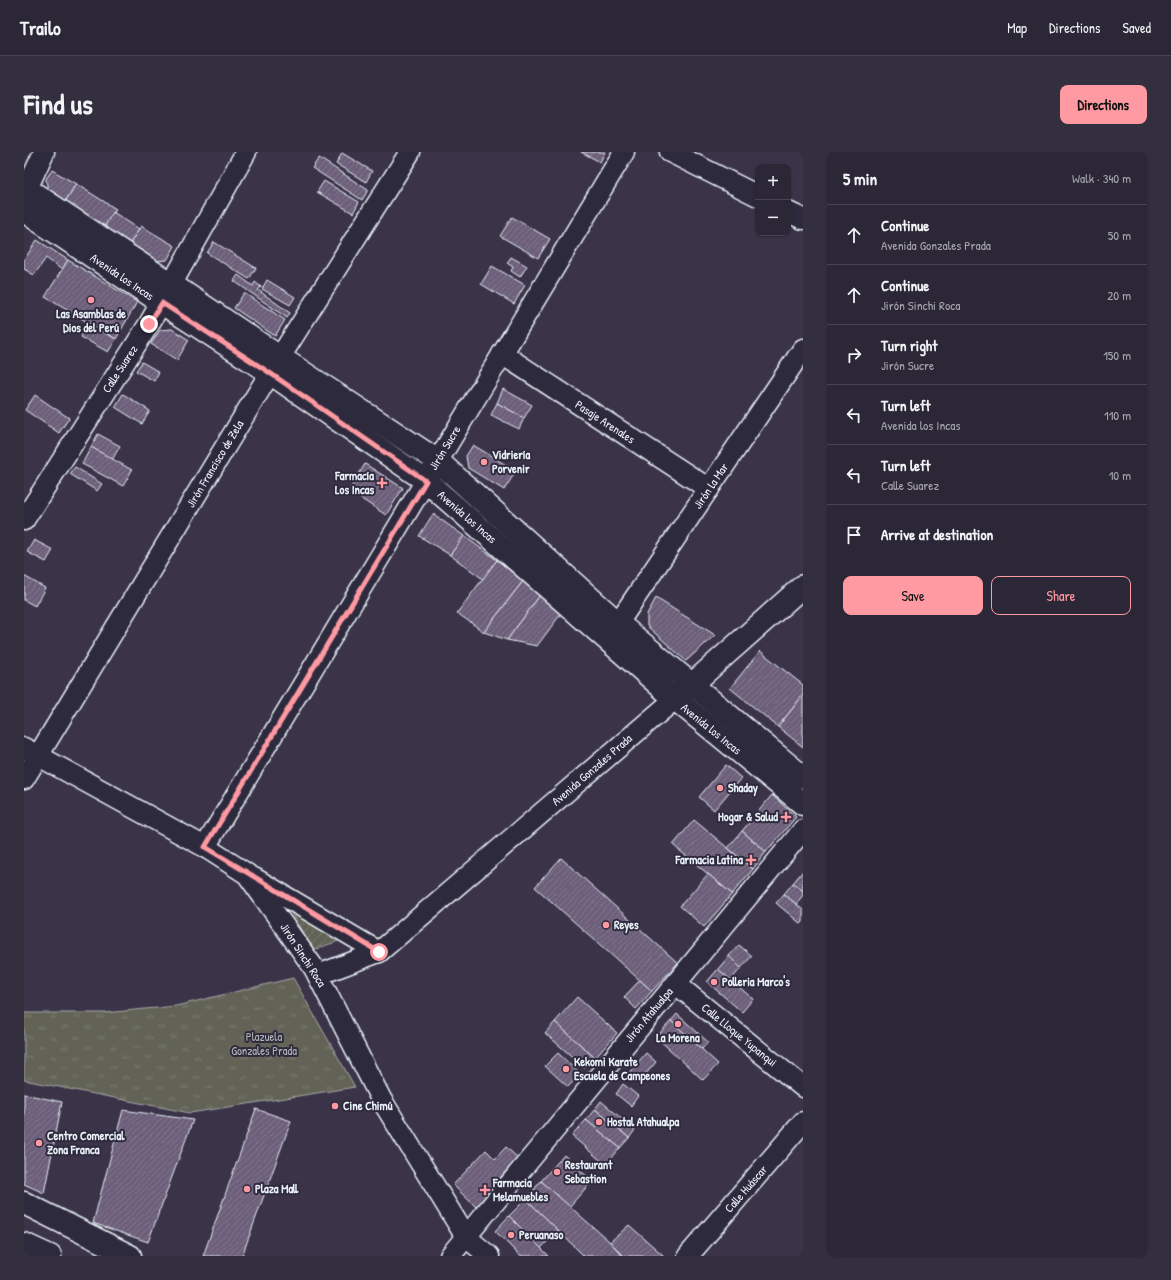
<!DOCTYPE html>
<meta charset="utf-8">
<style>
:root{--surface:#2c2737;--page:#342f3f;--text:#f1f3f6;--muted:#a6a5ad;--line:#484452;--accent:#ff9aa2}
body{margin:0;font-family:"Patrick Hand",sans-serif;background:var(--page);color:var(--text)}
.controls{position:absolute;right:12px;top:12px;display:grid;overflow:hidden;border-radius:8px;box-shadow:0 1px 3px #0004}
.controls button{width:36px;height:36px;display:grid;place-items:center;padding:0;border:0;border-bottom:1px solid var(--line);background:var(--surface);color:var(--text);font:20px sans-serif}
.stop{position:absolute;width:12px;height:12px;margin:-9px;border:3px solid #ff9aa2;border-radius:50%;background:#fff}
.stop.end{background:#ff9aa2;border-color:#fff;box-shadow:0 1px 4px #0008}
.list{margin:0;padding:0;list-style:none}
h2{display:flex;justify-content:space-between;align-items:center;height:52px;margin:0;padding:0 16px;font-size:17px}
h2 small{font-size:13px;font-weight:400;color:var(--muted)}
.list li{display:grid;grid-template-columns:26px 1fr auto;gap:12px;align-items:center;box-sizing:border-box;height:60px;padding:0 16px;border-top:1px solid var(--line)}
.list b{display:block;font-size:15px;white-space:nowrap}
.list p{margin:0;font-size:13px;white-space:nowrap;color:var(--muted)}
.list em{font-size:13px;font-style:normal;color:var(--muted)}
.actions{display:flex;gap:8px;padding:12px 16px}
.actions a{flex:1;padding:9px 0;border:1px solid var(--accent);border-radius:8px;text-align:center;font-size:14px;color:var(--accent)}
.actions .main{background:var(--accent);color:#111}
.icon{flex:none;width:22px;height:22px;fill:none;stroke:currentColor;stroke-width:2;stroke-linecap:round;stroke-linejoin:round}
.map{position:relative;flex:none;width:779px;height:1104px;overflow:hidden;border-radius:8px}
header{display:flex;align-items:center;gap:24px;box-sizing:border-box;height:56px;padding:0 20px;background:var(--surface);border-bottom:1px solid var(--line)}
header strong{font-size:19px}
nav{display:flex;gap:22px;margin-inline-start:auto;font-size:14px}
.intro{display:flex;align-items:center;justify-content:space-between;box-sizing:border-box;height:96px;padding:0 24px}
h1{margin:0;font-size:28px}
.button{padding:10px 18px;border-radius:8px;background:var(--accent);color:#111;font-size:14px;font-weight:700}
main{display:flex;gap:24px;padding:0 24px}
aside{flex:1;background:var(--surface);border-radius:8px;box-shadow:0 1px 3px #0004}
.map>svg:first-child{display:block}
.park{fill:url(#park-tufts);stroke:#a5aaa7}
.garden{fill:url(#garden-furrows);stroke:#a5aaa7}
.building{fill:url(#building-hatch);stroke:#e8f1f8}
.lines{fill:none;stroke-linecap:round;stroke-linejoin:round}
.street-casing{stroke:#e8f1f8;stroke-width:23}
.secondary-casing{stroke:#e8f1f8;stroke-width:25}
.primary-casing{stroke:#e8f1f8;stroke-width:25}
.street{stroke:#2f2a3d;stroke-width:20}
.secondary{stroke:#2f2a3d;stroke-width:22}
.primary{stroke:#2f2a3d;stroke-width:22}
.route{stroke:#ff9aa2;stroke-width:5}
.poi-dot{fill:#ff9aa2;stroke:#2f2a3d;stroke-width:1.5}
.labels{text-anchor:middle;stroke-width:4;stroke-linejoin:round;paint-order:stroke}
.street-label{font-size:12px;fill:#e8f1f8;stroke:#2f2a3d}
.poi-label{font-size:12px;font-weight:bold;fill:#e8f1f8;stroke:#2f2a3d;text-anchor:start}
.park-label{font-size:12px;fill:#b2b9b7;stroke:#2f2a3d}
</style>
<header>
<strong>Trailo</strong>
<nav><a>Map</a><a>Directions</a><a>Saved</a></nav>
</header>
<div class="intro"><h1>Find us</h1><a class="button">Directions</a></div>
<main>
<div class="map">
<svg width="779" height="1104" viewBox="0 0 779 1104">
<defs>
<pattern id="park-tufts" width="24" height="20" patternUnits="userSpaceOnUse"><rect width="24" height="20" fill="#626456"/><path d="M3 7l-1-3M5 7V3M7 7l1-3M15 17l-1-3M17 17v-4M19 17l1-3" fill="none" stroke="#787b6f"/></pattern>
<pattern id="garden-furrows" width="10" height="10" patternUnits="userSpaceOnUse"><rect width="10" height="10" fill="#626456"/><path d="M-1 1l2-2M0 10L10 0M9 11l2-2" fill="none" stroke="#787b6f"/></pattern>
<pattern id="building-hatch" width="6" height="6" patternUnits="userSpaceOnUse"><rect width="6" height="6" fill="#6d5e7a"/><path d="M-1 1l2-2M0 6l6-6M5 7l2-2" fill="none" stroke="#82768e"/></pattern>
</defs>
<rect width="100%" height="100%" fill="#3b3449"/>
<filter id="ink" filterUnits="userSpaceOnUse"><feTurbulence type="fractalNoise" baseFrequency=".025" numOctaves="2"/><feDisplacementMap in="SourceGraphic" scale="8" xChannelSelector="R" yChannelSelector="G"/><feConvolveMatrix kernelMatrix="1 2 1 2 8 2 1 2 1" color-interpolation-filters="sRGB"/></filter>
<g filter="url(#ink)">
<path class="park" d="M269,826L331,935L166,961L0,928V861H80L152,854Z"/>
<path class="garden" d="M264,756L317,788L289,798Z"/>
<g class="building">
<path d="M557,0H581L576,10Z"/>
<path d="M318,1L348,19L342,30L312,12Z"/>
<path d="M295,6L344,38L338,48L288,16Z"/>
<path d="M28,18L52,32L39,53L25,45L22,27Z"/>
<path d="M300,29L335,50L329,61L293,40Z"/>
<path d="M52,32L92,57L79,77L39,53Z"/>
<path d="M89,60L115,77L105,93L79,77Z"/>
<path d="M488,65L526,87L514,106L476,84Z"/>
<path d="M117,74L151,94L143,108L131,109L105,93Z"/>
<path d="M13,88L44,108L38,118L22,106L10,123L0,117V108Z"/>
<path d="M190,90L232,116L225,127L183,101Z"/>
<path d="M487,105L503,114L496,125L487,119L489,115L483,111Z"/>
<path d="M44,108L113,150L92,187L21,145Z"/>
<path d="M468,114L501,133L490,152L457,132Z"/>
<path d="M214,123L229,134L231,130L237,135L234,138L266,161L263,166L210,129Z"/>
<path d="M243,128L271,145L266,153L238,137Z"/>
<path d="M220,141L261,168L251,184L210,156Z"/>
<path d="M64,172L92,187L84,200L57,185Z"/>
<path d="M148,177L165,188L153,208L127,192L136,178Z"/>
<path d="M118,210L135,220L130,229L112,219Z"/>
<path d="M479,237L508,253L500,266L473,251Z"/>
<path d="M99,242L126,259L118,272L91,255Z"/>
<path d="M11,243L45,266L35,281L1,258Z"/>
<path d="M473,251L500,266L495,277L467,263Z"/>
<path d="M74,282L96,294L88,308L67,295Z"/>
<path d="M449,293L492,319L480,338L444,316L442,304Z"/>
<path d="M67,295L108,318L99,334L58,312Z"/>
<path d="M341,312L379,336L362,363L325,339Z"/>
<path d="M51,315L78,332L73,339L46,322Z"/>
<path d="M409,362L440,384L426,403L395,384Z"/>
<path d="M440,384L473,408L459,427L426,403Z"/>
<path d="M10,388L29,398L22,410L3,400Z"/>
<path d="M473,408L499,429L460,480L433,461Z"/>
<path d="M0,424L21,436L11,454L0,448Z"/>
<path d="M499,429L517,442L483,488L460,480Z"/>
<path d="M517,442L539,459L513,494L483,488Z"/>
<path d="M632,446L691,483L662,509L623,474V462Z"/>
<path d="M736,499L779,533V543L754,575L706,536Z"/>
<path d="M779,543V595L754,575Z"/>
<path d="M702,613L717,626L690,658L675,645Z"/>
<path d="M748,643L772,665L742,700L718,679Z"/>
<path d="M670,668L729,717L708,742L649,693Z"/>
<path d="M718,679L742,700L729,717L704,696Z"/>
<path d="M537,706L654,811L628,839L511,735Z"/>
<path d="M779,719V739L769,731Z"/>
<path d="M684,722L708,742L680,775L656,754Z"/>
<path d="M769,731L779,739V743L772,752L760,742Z"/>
<path d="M760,742L779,758V770L777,772L752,751Z"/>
<path d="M715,793L728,804L717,816L705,804Z"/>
<path d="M705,804L717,816L706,829L694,817Z"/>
<path d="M694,817L729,847L718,860L683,830Z"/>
<path d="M616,828L628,839L612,857L600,845Z"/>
<path d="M553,845L593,881L571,906L531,870Z"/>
<path d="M653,862L684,890L678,897L647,869Z"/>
<path d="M647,869L694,912L679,928L632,885Z"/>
<path d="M531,870L571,906L561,916L521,881Z"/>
<path d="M534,901L556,922L544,935L521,914Z"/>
<path d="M622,901L632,910L615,930L605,921Z"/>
<path d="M599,932L614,944L607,954L592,942Z"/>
<path d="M0,942L38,950L20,1041L0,1032Z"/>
<path d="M577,949L611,978L605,986L571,957Z"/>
<path d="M232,957L267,969L218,1104H179Z"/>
<path d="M571,957L605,986L596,996L562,968Z"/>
<path d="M99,958L169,968L124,1090L69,1071Z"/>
<path d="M562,968L596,996L582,1013L548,984Z"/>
<path d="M482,995L497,1009L453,1056L429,1033L462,998L471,1007Z"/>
<path d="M540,1003L568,1029L545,1055L517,1029Z"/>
<path d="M517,1029L586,1090L599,1104H560L502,1047Z"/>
<path d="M502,1047L534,1078L517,1096L485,1064Z"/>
<path d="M485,1064L525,1104H496L471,1079Z"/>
<path d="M605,1073L640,1104H600L586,1090Z"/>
</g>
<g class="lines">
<defs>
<g id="street">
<path d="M646,0L734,44"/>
<path d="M0,43L20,0"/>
<path d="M764,60L779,67"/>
<path d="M478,202L685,337"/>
<path d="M0,368L125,172L222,0"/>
<path d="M594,471L779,197"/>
<path d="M0,596L181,695L223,722L290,816L357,947L442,1085L465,1104"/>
<path d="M0,627L246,221L386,0"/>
<path d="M181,695L600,0"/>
<path d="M230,726L355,800"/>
<path d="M294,823L355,800L651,547"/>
<path d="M652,832L779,935"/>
<path d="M426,1104L779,678"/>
<path d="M664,1104L779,970"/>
</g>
<g id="secondary">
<path d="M0,35L147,132L257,206L414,309L594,471L779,625"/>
<path d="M0,59L138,151L246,221L402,329L651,547L779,652"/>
<path d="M657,542L779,434"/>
</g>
<g id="primary">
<path d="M0,1051L106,1104"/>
<path d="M0,1092L26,1104"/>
</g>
</defs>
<use href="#street" class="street-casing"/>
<use href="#secondary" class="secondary-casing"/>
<use href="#primary" class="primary-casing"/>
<use href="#street" class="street"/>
<use href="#secondary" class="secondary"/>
<use href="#primary" class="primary"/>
</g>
</g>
<g class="lines" filter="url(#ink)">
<path class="route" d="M125,172L138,151L246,221L402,329L181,695L355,800"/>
</g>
<g class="poi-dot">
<circle cx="67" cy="148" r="4"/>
<circle cx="460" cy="310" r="4"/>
<path d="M356 325h4v4h4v4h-4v4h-4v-4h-4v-4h4z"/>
<circle cx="696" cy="636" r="4"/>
<path d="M760 659h4v4h4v4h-4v4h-4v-4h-4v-4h4z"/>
<path d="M725 702h4v4h4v4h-4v4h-4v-4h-4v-4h4z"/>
<circle cx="582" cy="773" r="4"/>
<circle cx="690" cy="830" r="4"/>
<circle cx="654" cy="872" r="4"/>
<circle cx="542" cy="917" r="4"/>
<circle cx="311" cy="954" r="4"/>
<circle cx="575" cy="970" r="4"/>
<circle cx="15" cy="991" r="4"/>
<circle cx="533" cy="1020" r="4"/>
<circle cx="223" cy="1037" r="4"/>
<path d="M459 1032h4v4h4v4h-4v4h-4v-4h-4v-4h4z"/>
<circle cx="487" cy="1083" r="4"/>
</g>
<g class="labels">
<g class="street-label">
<text transform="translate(98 125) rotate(34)" y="4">Avenida los Incas</text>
<text transform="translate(96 217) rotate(-57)" y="4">Calle Suarez</text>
<text transform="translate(581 270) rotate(33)" y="4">Pasaje Arenales</text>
<text transform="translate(421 296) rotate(-59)" y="4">Jirón Sucre</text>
<text transform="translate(191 312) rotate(-59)" y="4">Jirón Francisco de Zela</text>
<text transform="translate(687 334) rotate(-56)" y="4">Jirón la Mar</text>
<text transform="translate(443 365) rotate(41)" y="4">Avenida los Incas</text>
<text transform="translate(687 577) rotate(39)" y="4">Avenida los Incas</text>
<text transform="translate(568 618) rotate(-41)" y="4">Avenida Gonzales Prada</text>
<text transform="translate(279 803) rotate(57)" y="4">Jirón Sinchi Roca</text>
<text transform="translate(625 863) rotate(-50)" y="4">Jirón Atahualpa</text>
<text transform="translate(715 883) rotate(39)" y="4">Calle Lloque Yupanqui</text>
<text transform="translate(722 1037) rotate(-49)" y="4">Calle Huáscar</text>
</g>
<g class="poi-label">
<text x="67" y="166" text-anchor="middle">Las Asamblas de<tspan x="67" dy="14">Dios del Perú</tspan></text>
<text x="468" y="307">Vidriería<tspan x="468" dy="14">Porvenir</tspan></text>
<text x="350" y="328" text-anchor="end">Farmacía<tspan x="350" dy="14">Los Incas</tspan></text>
<text x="704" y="640">Shaday</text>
<text x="754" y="669" text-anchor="end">Hogar &amp; Salud</text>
<text x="719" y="712" text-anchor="end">Farmacia Latina</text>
<text x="590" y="777">Reyes</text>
<text x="698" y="834">Polleria Marco's</text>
<text x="654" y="890" text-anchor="middle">La Morena</text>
<text x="550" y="914">Kekomi Karate<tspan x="550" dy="14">Escuela de Campeones</tspan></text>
<text x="319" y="958">Cine Chimú</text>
<text x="583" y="974">Hostal Atahualpa</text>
<text x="23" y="988">Centro Comercial<tspan x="23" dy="14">Zona Franca</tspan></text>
<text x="541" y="1017">Restaurant<tspan x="541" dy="14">Sebastion</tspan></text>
<text x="469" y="1035">Farmacia<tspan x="469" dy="14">Melamuebles</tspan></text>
<text x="231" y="1041">Plaza Mall</text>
<text x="495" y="1087">Peruanaso</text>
</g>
<g class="park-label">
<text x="240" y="889">Plazuela<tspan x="240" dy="14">Gonzales Prada</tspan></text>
</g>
</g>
</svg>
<div class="controls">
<button>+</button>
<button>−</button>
</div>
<div class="stop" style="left:355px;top:800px"></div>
<div class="stop end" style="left:125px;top:172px"></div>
</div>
<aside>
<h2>5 min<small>Walk · 340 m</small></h2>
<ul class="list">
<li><svg class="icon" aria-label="ahead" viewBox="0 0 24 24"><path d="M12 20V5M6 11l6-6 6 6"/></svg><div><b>Continue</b><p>Avenida Gonzales Prada</p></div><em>50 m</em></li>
<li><svg class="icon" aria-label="ahead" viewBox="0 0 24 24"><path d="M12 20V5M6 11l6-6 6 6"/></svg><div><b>Continue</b><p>Jirón Sinchi Roca</p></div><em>20 m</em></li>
<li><svg class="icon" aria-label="right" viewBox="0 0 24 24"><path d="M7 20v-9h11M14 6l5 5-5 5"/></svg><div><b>Turn right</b><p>Jirón Sucre</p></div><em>150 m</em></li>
<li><svg class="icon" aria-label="left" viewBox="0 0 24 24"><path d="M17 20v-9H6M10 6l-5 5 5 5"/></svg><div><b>Turn left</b><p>Avenida los Incas</p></div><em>110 m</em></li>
<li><svg class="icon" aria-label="left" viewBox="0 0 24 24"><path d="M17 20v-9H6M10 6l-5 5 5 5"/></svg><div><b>Turn left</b><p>Calle Suarez</p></div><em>10 m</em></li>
<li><svg class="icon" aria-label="arrive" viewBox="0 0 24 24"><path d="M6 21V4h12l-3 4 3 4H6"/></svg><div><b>Arrive at destination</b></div></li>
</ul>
<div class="actions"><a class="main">Save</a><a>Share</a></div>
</aside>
</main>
